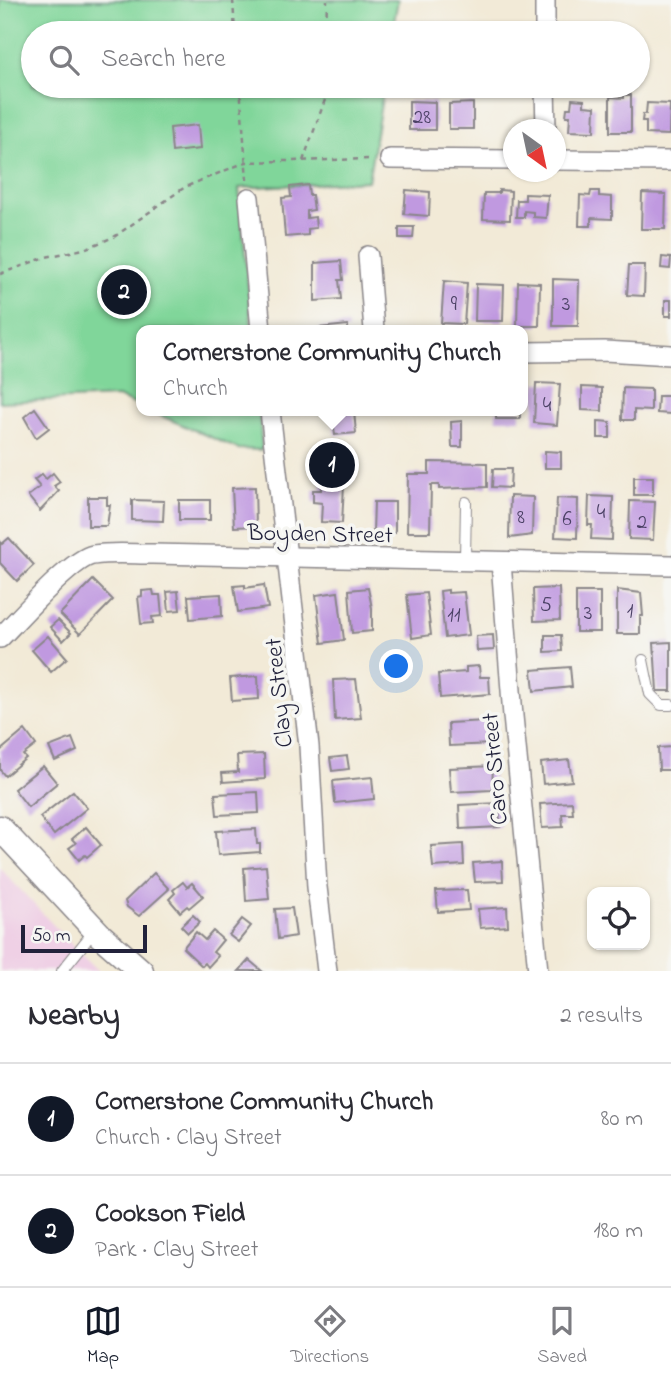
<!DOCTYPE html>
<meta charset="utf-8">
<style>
:root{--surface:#fff;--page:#f7f7f7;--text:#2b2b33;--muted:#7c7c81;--line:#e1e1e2;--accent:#111827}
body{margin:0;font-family:"Indie Flower",sans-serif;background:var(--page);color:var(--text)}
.controls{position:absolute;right:21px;bottom:21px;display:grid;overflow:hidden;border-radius:14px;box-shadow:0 2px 5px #0004}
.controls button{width:63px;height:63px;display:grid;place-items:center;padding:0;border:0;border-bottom:2px solid var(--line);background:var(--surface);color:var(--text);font:35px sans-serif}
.compass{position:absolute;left:503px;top:119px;width:63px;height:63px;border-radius:50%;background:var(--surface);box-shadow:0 2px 5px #0004;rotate:147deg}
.scale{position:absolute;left:21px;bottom:18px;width:126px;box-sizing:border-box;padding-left:7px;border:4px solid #22223b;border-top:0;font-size:19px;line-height:24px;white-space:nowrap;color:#22223b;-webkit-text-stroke:5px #f6f6f2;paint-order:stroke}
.you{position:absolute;left:397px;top:667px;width:24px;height:24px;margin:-18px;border:5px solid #fff;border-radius:50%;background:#1a73e8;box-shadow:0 0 0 10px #1a73e833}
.badge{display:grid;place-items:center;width:46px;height:46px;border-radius:50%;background:var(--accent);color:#fff;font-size:23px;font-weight:700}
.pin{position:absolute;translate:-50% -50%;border:4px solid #fff;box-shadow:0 2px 7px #0006}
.popup{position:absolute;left:136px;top:325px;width:392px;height:91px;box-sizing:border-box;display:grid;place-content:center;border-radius:14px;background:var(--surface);filter:drop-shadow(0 2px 5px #0005);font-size:23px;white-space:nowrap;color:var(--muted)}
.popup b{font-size:26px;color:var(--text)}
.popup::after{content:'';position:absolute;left:50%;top:100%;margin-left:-14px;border:14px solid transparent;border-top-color:var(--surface)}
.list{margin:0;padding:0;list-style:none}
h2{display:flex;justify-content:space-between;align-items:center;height:91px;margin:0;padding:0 28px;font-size:30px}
h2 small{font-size:23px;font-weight:400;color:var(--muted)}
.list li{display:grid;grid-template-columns:46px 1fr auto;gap:21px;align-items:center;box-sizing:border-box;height:112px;padding:0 28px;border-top:2px solid var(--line)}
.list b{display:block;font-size:26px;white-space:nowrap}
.list p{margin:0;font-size:23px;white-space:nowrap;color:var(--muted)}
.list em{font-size:23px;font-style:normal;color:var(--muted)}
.icon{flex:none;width:38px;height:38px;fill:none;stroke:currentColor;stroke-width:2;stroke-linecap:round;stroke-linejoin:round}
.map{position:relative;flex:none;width:671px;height:971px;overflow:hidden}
.search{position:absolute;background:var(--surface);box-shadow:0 2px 5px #0004;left:21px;right:21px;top:21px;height:77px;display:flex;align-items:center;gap:18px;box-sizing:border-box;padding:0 24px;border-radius:38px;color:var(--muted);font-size:26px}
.sheet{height:315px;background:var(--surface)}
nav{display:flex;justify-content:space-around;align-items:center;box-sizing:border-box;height:98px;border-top:2px solid var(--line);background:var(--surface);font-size:19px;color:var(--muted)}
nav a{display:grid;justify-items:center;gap:4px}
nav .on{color:var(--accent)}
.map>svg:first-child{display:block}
.built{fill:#efd0e5}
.green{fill:#80d69a;stroke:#517c6a;stroke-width:2}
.building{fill:#c099e0}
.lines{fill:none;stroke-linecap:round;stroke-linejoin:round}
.service-casing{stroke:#8a8689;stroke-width:12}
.minor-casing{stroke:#8a8689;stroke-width:22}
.tertiary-casing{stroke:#8a8689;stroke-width:27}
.path{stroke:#8a8689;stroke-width:2.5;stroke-dasharray:5 5;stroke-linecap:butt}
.service{stroke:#fff;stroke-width:10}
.minor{stroke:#fff;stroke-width:19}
.tertiary{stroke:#fff;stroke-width:24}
.labels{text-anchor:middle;stroke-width:7;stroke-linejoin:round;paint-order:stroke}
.number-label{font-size:21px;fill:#4a4064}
.street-label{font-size:24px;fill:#22223b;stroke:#f6f6f2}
</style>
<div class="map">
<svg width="671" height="971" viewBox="0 0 671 971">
<rect width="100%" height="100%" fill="#f6f6f2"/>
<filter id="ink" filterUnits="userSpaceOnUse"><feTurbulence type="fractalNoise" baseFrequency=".0143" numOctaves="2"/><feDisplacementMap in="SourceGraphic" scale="14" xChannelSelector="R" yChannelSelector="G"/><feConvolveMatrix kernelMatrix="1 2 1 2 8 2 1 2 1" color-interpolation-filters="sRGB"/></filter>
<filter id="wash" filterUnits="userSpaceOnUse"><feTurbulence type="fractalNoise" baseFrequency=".00686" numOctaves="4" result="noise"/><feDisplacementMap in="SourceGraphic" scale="28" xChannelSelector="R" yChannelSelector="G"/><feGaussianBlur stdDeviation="1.57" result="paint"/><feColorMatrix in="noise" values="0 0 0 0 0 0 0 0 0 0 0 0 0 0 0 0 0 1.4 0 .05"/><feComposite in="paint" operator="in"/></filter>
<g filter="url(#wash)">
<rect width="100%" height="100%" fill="#f2ead7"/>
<path class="built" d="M0,868L72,945L99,971H0Z"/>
<g class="green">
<path d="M0,0H398L392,33H33V86H384L368,181L239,188L252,330H141V407L118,397L0,402Z"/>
<path d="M150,411H259L262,450L238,449Z"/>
</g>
<g id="blocks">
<g class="building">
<path d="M624,95H631V132H610V97L624,98Z"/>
<path d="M572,99L584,100V106L595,107L594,132L569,131L570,116H566L567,108H571Z"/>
<path d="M409,101L435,102V130H409Z"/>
<path d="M473,103V129H449V104Z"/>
<path d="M647,103L670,104L669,135L646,134V121H642L643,114H646Z"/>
<path d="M198,125L200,149L172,152L170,128Z"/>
<path d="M308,185L309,195H312L314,210L307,211V218L315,217L316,228L308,229V235L285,237L282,198L291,197L290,187Z"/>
<path d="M406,190L430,192L429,216L404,214Z"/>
<path d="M499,190L511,191L510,220L483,219L484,193H499Z"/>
<path d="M591,191H599V196L612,197V219L591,218V226H579L580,195L590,196Z"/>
<path d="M642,193L666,194L665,229H641Z"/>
<path d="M525,194L548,195L546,218L533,217V212L524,211V217H516L517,200H525Z"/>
<path d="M399,227H414L413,238H399Z"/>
<path d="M662,257L671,258L670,269L661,268Z"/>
<path d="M341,261L343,280H339L341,299L315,301V263Z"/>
<path d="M629,265H645L644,296L627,295Z"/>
<path d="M553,279L579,280L578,326H553Z"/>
<path d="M444,281L467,283L464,324L441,323Z"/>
<path d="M518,282L540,283L539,326H517Z"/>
<path d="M476,284L504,285L503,321H475Z"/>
<rect x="665" y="300" width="6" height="16"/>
<path d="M348,325V330H319V328Z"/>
<path d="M536,383L560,384L557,425L534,423Z"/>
<path d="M582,387L602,388V411L582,410Z"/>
<path d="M623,388L651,389V411L634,410V420H622Z"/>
<path d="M658,396H671V414L657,413Z"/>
<path d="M35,408L49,428L36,438L24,417Z"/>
<path d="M332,411H354L356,433L335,435Z"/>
<rect x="496" y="411" width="24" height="8"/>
<path d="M462,421V447H452L451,422Z"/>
<path d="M598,421L610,422V438H598Z"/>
<path d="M545,451L561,452V468H545Z"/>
<path d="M429,462L487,463V487L439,489V485H431L430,532H407L408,474H429Z"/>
<path d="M493,469H511L510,488L492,487Z"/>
<path d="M53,473L60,482L54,486L59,491L40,511L28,496L40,487L34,480L42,474L46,479Z"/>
<rect x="634" y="477" width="19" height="18"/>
<path d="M321,483L344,485L342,523L321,522L322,503L313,502V490H321Z"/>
<path d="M255,487L256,526L234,527L232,488Z"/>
<path d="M510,496L533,497L532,535L509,538Z"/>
<path d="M589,496L613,497L612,540L591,539L592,525H588Z"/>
<path d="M88,497H107V505H110L107,526H88Z"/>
<path d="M557,498L578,499L577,538L555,537Z"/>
<path d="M132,500L164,501L163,521L132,520Z"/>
<rect x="179" y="500" width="31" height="20"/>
<path d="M630,501L655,502L653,540L629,539Z"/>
<path d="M374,502H395V533H373Z"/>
<path d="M9,538L34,565L17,581L0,563V541L2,544Z"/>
<path d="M93,580L113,600L80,634L60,614Z"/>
<path d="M245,585V588L264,585L268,608L238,612L234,586Z"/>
<path d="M368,588L372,608V631L352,633L349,590Z"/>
<path d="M559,588L560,620L534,621L533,589Z"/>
<path d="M153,590L154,595H160L162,616L152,617L153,623L141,624L138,597L142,596V591Z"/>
<path d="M448,590V593L464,592L469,635L445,638L440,591Z"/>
<path d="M617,590L641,593L643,616H640V634H617Z"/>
<path d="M178,591L180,610L169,611L167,592Z"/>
<path d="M338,592L344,640L322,643L316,595Z"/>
<rect x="576" y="592" width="24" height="40"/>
<path d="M426,593L431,635L412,638L407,595Z"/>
<path d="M221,594L222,616L190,619L188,596Z"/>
<path d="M58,620L71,633L63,641L50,627Z"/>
<path d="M493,635L494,650L477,651L476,636Z"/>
<path d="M545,635H561L562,651L545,652Z"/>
<path d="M48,636L67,658L51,672L32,650Z"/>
<path d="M671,642V691H657L654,643Z"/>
<path d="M479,666L480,677H489L490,694L440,698L438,674L466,672V667Z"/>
<path d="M570,667L572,687L534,691L532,670Z"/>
<path d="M258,676L259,699L232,701L230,678Z"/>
<path d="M356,679L361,718L335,720L333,680Z"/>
<path d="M486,721L487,729H491L492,744L449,746L448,723Z"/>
<path d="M25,730L36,745L23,755L26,758L5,776L0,770V751Z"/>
<path d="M72,738L77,751L55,761L49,747Z"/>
<path d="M671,747V770H659L658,748Z"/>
<path d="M264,754L265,779L223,782L222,773L238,772L237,755Z"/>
<path d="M347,756L349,769L332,771L330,758Z"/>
<path d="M569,760L572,781L543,784L541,763Z"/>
<path d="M43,766L57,783L28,807L14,789Z"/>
<path d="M493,766L492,790L451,792L449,768Z"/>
<path d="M372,777L374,799L335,803L333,781Z"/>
<path d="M73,791L87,808L54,835L40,817Z"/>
<path d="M258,792L259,813L217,815L215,794Z"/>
<path d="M572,802L573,814H562L563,827L542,828L540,804Z"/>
<path d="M499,803L500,827L460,829L459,805Z"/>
<path d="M86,827L101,845L87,857L85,855L79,860L69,848L76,843L72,839Z"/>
<path d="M256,829L257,844H260V852L218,855L216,831Z"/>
<path d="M463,844L464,865L433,867L431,846Z"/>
<path d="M502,861L503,881L475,882L473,863Z"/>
<path d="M266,866L269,899L246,901L244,868Z"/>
<path d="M154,873L169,889L139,916L127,907L125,901Z"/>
<path d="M183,882L187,887L192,883L203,896L189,908L187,906L180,912L169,899L175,893L173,890Z"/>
<path d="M467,890L469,910L438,912L436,891Z"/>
<path d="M507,907L508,926L480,928L478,909Z"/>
<path d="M292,908L296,936L278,939L275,909Z"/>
<path d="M193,915L200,922L188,933L181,926Z"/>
<path d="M242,919L251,926L238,942L229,935Z"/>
<path d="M213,931L223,940L213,952L218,956L208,967L205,963L202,966L183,948L196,932L205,940Z"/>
<path d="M249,960L262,971H239Z"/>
</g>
</g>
</g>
<g filter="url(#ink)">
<use href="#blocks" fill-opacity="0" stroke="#8a8689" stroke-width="2"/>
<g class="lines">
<defs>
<g id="service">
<path d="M465,559L466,502"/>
<path d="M643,660L650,694L661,705H671"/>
<path d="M62,971L94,931"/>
</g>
<g id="minor">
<path d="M545,0V33"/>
<path d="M545,86L546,130"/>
<path d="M390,159L514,160"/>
<path d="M556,160L671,161"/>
<path d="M249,198L261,330"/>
<path d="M368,256L374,330"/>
<path d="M523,352L605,351L671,355"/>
<path d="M270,411L309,746L317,887L327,971"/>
<path d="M501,562L513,716L538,971"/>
<path d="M0,638C18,620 71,559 93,555C112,552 133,554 152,554L671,565"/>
</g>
<path id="tertiary" d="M0,828L101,936L141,971"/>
</defs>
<use href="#service" class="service-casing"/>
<use href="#minor" class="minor-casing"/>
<use href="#tertiary" class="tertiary-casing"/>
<g class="path">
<path d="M233,0L235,33"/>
<path d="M326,33L327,0"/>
<path d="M240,86L247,180"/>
<path d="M303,161L326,97V86"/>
<path d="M0,274L46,257L84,249L114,237L185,187L246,162L372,159"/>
</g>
<use href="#service" class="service"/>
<use href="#minor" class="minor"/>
<use href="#tertiary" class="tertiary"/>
</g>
</g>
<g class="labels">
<g class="number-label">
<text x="422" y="123">28</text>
<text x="454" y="310">9</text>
<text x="566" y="310">3</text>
<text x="547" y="411">4</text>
<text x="601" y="518">4</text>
<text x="521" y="523">8</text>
<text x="567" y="525">6</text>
<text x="642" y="528">2</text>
<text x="546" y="611">5</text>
<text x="630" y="617">1</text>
<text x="588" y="619">3</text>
<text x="454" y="621">11</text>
</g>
<g class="street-label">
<text transform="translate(320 533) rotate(1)" y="8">Boyden Street</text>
<text transform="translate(278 693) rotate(-96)" y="8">Clay Street</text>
<text transform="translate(494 769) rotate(-95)" y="8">Caro Street</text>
</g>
</g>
</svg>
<div class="controls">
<button><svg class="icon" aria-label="locate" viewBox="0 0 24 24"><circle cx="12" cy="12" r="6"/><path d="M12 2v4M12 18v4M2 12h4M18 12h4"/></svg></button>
</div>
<svg class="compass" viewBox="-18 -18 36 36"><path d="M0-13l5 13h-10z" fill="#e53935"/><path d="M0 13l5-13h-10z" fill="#7c7c81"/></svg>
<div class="scale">50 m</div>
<div class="you"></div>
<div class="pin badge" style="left:332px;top:465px">1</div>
<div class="popup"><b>Cornerstone Community Church</b>Church</div>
<div class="pin badge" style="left:124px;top:292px">2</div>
<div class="search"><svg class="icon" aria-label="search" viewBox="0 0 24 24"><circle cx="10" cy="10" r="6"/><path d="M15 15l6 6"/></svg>Search here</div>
</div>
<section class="sheet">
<h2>Nearby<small>2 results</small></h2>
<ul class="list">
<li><span class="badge">1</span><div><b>Cornerstone Community Church</b><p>Church · Clay Street</p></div><em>80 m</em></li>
<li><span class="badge">2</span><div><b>Cookson Field</b><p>Park · Clay Street</p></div><em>180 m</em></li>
</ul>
</section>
<nav>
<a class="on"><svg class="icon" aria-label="map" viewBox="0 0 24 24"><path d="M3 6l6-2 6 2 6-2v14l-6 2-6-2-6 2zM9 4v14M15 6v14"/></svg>Map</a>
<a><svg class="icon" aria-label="directions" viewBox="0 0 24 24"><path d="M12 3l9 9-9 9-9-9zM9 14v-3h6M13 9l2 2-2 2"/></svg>Directions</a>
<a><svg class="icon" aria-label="saved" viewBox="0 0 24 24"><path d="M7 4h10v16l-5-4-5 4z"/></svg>Saved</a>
</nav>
